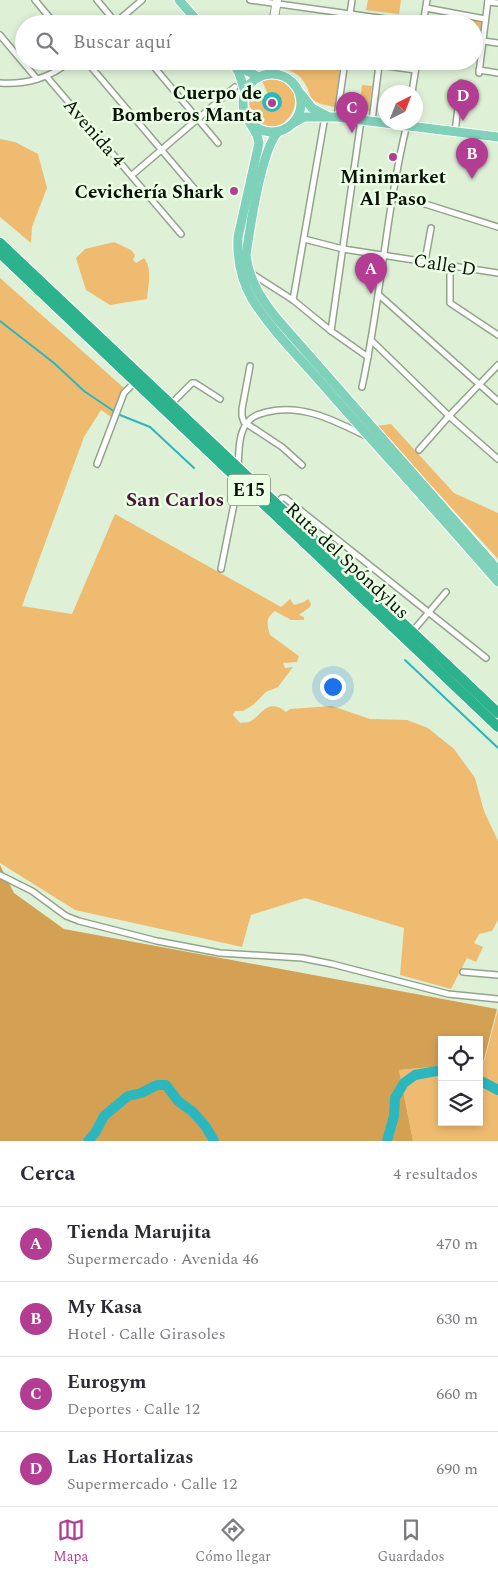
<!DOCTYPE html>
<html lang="es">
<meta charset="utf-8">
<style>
:root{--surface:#fff;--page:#f7f7f7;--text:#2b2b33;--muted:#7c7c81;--line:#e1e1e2;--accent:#b33d93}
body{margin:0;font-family:Spectral,serif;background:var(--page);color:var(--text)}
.controls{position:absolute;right:15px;bottom:15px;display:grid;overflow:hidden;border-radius:0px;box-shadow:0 2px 8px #0003}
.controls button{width:45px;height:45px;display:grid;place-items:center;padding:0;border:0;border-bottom:1px solid var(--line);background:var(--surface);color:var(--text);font:25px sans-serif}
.compass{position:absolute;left:378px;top:85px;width:45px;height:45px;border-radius:50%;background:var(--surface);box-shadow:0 2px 8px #0003;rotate:42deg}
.you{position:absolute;left:332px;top:686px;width:18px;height:18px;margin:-12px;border:4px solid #fff;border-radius:50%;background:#1a73e8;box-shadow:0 0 0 8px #1a73e833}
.badge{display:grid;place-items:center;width:32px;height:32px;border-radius:50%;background:var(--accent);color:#fff;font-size:16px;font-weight:700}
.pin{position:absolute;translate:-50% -41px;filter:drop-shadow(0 1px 2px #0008)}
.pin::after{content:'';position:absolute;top:26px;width:18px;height:15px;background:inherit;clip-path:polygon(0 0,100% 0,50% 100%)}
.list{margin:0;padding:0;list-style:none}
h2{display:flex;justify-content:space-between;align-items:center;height:65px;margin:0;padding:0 20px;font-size:21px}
h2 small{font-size:16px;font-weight:400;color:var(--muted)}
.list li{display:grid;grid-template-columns:32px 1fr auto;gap:15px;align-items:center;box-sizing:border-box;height:75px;padding:0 20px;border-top:1px solid var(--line)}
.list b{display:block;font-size:19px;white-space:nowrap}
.list p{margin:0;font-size:16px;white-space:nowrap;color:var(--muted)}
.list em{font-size:16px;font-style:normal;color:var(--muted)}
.icon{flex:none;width:28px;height:28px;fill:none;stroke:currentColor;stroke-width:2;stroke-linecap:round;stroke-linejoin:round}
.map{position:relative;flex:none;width:498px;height:1141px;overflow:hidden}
.search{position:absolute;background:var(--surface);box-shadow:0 2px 8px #0003;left:15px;right:15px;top:15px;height:55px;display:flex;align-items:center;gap:12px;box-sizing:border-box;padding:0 18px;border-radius:28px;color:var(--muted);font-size:19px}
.sheet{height:365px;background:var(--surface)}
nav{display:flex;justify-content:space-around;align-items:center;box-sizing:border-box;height:70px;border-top:1px solid var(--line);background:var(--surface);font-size:14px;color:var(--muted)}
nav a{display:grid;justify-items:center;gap:2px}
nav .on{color:var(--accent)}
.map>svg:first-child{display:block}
.green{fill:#efbb71}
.forest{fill:#d4a054}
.water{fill:#2cb7be}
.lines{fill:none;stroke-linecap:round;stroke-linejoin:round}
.stream{stroke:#2cb7be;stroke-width:2}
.river{stroke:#2cb7be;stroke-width:10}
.street-casing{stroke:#92a48c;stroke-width:8}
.secondary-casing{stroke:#92a48c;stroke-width:10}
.primary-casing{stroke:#fff;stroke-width:11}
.highway-casing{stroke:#fff;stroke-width:12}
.street{stroke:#fff;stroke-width:5}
.secondary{stroke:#fff;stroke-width:8}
.primary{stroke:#80d1ba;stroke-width:9}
.highway{stroke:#2cb28c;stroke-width:10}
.poi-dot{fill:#b33d93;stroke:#ebffe4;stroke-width:2}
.labels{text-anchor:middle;stroke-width:5;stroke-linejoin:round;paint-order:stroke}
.shield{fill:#ebffe4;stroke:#4e584a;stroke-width:1}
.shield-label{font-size:18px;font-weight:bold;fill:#0a1108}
.poi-label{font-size:19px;font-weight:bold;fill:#0a1108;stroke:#ebffe4;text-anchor:end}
.street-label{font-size:19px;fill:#0a1108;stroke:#ebffe4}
.neighbourhood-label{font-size:20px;font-weight:bold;fill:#4b123c;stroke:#ebffe4}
</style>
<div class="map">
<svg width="498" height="1141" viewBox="0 0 498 1141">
<rect width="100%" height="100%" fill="#def1d7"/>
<g class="green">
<path d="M368,0H401L399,14L366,10Z"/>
<path d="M466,19L482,22L479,36L474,35V24H465Z"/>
<path d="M273,61H341L335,107C300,101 317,95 299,76C292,70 283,68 274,65Z"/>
<path d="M268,79C319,79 288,149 256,119C249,112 248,103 250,94L263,98L268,94L262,81Z"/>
<path d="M362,85L372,86L369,111L359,109Z"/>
<path d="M0,139L15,142L38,154L47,188L32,227L31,243L0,217Z"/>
<path d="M114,242L131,250L135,255L133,260L136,263L144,258C153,270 148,285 147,299L110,305L86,290L76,258L85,249Z"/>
<path d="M0,278L124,388L111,417L101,410L84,437L22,606L72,614L115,514L281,607L290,599L294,605L304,602L308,599L311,604L310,607L299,615L304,617V620H291L275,611C265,618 267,624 270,635L299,656L297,662L283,663L285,668L293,667L278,687L266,692L253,705L243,711H235L233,715L240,723C243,722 246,723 249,722C262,716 267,697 286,712L290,709L332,706L370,719L407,720L428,728L454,749L475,778L484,811L498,841V920L492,931L479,934L474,943L483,947L476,962L467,958L451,989L400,975L404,928L305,898L251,915L242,947L75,910L0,863Z"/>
<path d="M391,424L454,493L498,513V559L377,426Z"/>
<path d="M498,1009V1141H413L399,1070L442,1066V1122H479V1063L484,1062Z"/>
</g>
<path class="forest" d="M0,865L14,893L64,929L497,1009L483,1063H479V1040H442V1066L399,1070L413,1141H0Z"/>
<circle class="water" cx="272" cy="102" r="10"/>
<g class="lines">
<g class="stream">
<path d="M0,321L54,363L84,391L115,412"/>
<path d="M120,415L150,427L194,468"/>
<path d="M405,660L498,748"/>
</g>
<g class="river">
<path d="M479,1080L498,1090"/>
<path d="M88,1141L95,1133L104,1116L128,1096L141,1093L157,1085H166L178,1101L193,1112L206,1127L214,1141"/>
<path d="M387,1141L394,1116L395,1098L404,1083L415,1075L442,1070"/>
</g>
<defs>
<g id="street">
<path d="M35,0L55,24"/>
<path d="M97,0L117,24"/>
<path d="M250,0L393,20L407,24"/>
<path d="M488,2L498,3"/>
<path d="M426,8L485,19"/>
<path d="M350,14L352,0"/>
<path d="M114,24L142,0"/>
<path d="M351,24L352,14"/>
<path d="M423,24L427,0"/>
<path d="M0,35L37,79"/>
<path d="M483,41L498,43"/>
<path d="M86,61L198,193"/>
<path d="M149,61L218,143"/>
<path d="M352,61L415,70"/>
<path d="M479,70L498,73"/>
<path d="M479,73L488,0"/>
<path d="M47,77L181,234"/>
<path d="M0,83C25,85 51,78 70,61"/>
<path d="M412,92L417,61"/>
<path d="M337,117L345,61"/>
<path d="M372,121L379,65"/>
<path d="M455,132L461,83"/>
<path d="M132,175L235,87"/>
<path d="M393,198L422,203L498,227"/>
<path d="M304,239L343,249L498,273"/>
<path d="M425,261L431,228"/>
<path d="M451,266L450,272V303L498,335"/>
<path d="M251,273L293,300L331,331L368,357"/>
<path d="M379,295L498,401"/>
<path d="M293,300L324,122L327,117"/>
<path d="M331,331L361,120"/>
<path d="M371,340L449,416L498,459"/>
<path d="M250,366L242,409V416L244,422L282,447L302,465"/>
<path d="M362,387C381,300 386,210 407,124"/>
<path d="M171,404L192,383H195L220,399"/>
<path d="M419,450L449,416L498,365"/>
<path d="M97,464L124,393L135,382"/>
<path d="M238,468C239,454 238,434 247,423C252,416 259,414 267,412C302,403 335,421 366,436"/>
<path d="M277,503L282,498H285L486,658"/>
<path d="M221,569L234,504C238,494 235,488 238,479"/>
<path d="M412,632L446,592"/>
<path d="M0,875L32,891L66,916L79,921L157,941L220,953L302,958L332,964L448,994L498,999"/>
<path d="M463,972L498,975"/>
</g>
<g id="secondary">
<path d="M273,24L277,0"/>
<path d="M267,74L268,61"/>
</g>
<g id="primary">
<path d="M179,0L200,24"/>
<path d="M232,61L239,73L245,92"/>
<path d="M235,65L259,77"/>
<circle cx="272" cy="103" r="29"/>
<path d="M301,94L312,108L327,116"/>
<path d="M248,120L257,135L259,143L238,237C237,259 241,280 252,299C271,330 301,359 325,387C382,452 441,516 498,582"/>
<path d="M295,122L304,117H337L498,137"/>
<path d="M278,132C261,150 250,228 246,255C249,281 263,302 279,321L498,570"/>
</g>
<g id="highway">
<path d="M0,243L498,713"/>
<path d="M0,253L498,727"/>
</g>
</defs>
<use href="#street" class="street-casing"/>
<use href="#secondary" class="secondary-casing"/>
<use href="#primary" class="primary-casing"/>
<use href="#highway" class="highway-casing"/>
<use href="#street" class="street"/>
<use href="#secondary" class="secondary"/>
<use href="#primary" class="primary"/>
<use href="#highway" class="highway"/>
</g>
<g class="poi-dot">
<circle cx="272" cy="103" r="5"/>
<circle cx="393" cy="157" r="5"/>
<circle cx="234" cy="191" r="5"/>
</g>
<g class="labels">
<rect class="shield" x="228" y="474.5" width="42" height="31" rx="4"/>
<g class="shield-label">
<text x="249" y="496">E15</text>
</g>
<g class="poi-label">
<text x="262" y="99">Cuerpo de<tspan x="262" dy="22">Bomberos Manta</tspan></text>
<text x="393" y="183" text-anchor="middle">Minimarket<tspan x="393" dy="22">Al Paso</tspan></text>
<text x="224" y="198">Cevichería Shark</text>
</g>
<g class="street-label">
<text transform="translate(95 132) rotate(49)" y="7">Avenida 4</text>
<text transform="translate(445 264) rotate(9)" y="7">Calle D</text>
<text transform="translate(348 560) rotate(43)" y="7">Ruta del Spóndylus</text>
</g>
<g class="neighbourhood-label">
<text x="175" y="506">San Carlos</text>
</g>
</g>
</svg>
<div class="controls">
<button><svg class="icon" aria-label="locate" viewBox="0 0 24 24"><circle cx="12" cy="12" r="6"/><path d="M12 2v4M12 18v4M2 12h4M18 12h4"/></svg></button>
<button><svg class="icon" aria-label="layers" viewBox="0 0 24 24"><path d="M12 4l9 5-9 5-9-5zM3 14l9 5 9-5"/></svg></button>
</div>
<svg class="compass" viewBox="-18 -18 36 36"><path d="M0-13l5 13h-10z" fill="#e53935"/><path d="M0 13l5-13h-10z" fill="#7c7c81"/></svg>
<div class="you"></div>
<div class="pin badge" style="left:371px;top:294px">A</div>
<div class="pin badge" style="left:472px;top:179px">B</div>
<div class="pin badge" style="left:352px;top:133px">C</div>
<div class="pin badge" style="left:463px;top:121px">D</div>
<div class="search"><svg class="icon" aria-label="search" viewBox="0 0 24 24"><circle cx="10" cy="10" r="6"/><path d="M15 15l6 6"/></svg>Buscar aquí</div>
</div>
<section class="sheet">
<h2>Cerca<small>4 resultados</small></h2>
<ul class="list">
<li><span class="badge">A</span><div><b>Tienda Marujita</b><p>Supermercado · Avenida 46</p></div><em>470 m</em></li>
<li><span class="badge">B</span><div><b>My Kasa</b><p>Hotel · Calle Girasoles</p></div><em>630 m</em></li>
<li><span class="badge">C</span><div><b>Eurogym</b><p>Deportes · Calle 12</p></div><em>660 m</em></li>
<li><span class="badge">D</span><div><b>Las Hortalizas</b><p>Supermercado · Calle 12</p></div><em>690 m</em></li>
</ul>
</section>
<nav>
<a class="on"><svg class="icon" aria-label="map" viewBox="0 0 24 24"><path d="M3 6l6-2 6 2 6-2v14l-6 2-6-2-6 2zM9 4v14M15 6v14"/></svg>Mapa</a>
<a><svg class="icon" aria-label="directions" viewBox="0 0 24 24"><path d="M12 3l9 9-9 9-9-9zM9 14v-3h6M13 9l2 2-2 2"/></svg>Cómo llegar</a>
<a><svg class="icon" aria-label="saved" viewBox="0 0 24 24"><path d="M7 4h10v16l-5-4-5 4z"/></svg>Guardados</a>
</nav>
